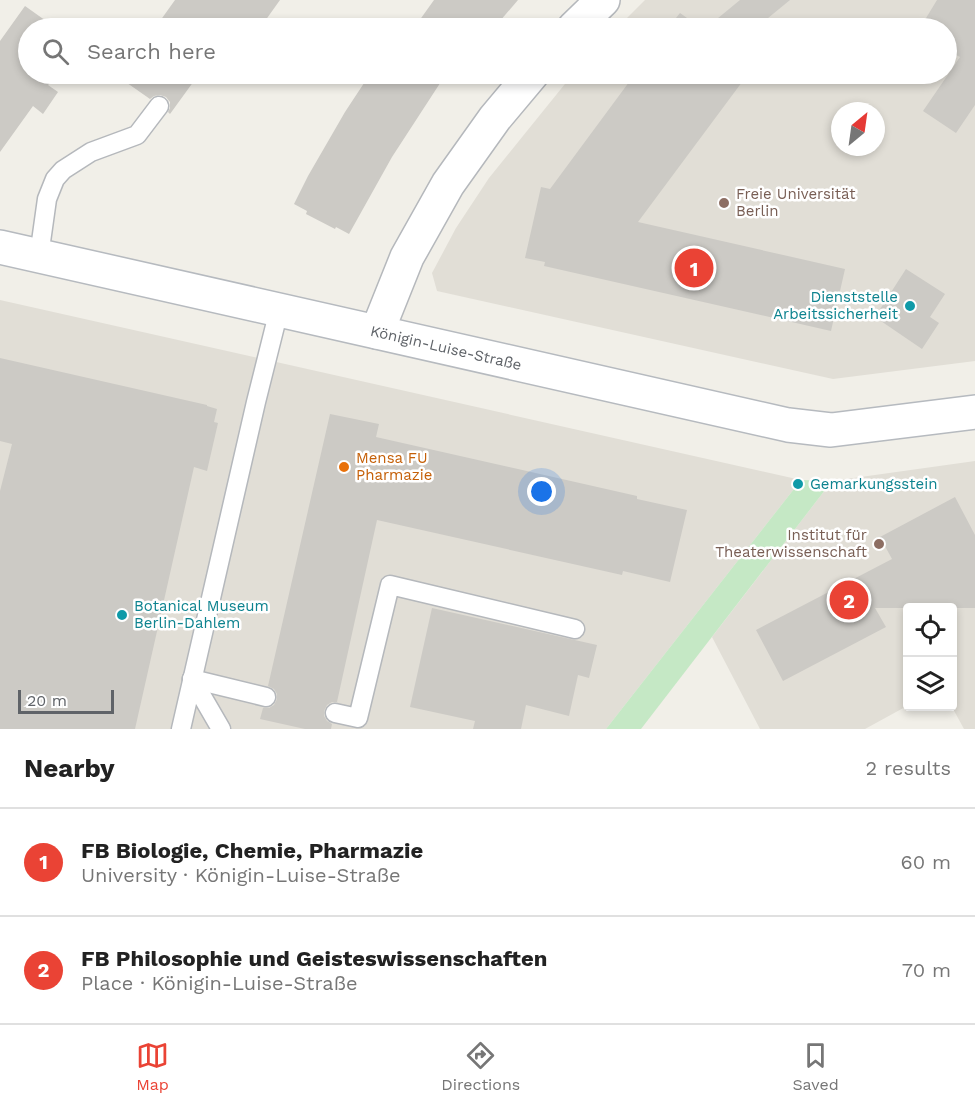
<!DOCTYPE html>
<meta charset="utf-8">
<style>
:root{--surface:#fff;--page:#f2f2f2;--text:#222;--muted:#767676;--line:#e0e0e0;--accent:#ea4335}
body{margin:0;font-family:"Work Sans",sans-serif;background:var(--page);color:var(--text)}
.controls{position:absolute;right:18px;bottom:18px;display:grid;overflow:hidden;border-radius:6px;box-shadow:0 3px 9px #0003}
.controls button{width:54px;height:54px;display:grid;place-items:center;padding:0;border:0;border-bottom:2px solid var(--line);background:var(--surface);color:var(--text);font:30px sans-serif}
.compass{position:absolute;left:831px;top:102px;width:54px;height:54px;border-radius:50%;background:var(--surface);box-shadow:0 3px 9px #0003;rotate:29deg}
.scale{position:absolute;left:18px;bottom:15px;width:96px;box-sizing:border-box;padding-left:6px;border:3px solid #5f6368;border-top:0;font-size:16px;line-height:21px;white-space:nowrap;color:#5f6368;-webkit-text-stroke:4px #fff;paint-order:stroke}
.you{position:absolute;left:542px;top:492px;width:21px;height:21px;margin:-15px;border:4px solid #fff;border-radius:50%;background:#1a73e8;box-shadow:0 0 0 9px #1a73e833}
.badge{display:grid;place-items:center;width:39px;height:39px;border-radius:50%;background:var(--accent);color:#fff;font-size:20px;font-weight:700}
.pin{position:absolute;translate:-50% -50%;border:3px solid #fff;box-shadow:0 2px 6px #0006}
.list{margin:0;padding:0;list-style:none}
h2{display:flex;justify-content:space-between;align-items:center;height:78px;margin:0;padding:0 24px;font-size:26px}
h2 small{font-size:20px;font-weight:400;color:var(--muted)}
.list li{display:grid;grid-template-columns:39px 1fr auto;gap:18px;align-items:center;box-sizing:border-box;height:108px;padding:0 24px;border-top:2px solid var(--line)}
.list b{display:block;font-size:22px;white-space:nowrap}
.list p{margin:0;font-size:20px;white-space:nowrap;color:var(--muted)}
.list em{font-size:20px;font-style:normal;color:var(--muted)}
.icon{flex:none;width:33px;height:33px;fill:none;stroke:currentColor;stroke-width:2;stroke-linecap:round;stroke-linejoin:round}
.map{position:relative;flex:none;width:975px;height:729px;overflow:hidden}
.search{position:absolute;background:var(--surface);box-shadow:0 3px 9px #0003;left:18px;right:18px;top:18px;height:66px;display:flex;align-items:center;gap:15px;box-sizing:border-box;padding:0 21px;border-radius:33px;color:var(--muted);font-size:22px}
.sheet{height:294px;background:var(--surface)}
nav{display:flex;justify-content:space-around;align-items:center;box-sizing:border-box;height:84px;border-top:2px solid var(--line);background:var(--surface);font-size:16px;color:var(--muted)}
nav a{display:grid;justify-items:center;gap:3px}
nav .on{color:var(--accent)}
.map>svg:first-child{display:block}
.education{fill:#e1ded6;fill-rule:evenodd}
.green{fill:#c5e8c5}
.building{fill:#cccac5}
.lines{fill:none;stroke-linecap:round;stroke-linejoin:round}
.lane-casing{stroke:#b5b8bc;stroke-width:21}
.street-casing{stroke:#b5b8bc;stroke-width:36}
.secondary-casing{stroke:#b6babf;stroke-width:36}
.lane{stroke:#fff;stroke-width:18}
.street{stroke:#fff;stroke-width:33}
.secondary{stroke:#fff;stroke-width:33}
.education-dot{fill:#8d6e63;stroke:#fff;stroke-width:2}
.culture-dot{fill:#0f9aa8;stroke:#fff;stroke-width:2}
.food-dot{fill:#e8710a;stroke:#fff;stroke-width:2}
.labels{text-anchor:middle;stroke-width:5;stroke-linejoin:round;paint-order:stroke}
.education-label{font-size:15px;fill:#785e54;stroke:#fff;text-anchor:start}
.culture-label{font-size:15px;fill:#0d838f;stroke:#fff;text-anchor:start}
.street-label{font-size:15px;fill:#5f6368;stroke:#fff}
.food-label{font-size:15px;fill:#c56008;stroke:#fff;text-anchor:start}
</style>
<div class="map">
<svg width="975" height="729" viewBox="0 0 975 729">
<rect width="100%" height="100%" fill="#f1efe8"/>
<g class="education">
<path d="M645,0H975V361L833,379L437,291L432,273L456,228L489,178L573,74H946V28H617ZM840,111H876V147H840Z"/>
<path d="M0,300L801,480L606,729H0Z"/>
<path d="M975,461V729H964L952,707V608H908L907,706L865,729H760L712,637L832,481Z"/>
</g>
<path class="green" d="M801,480L832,481L641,729H606Z"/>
<g class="building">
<path d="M175,0H280L260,28H155Z"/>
<path d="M434,0H518L494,28H414Z"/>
<path d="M740,0H790L756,28H706Z"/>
<path d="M937,0H975V105L956,133L923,111L960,57L946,50V28H920Z"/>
<path d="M25,6L56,28H28V74H57L48,85L58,92L43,114L33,106L0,152V41Z"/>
<path d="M680,13L701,28H668Z"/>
<path d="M123,74H199L170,114L168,112L170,108V102L166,97L160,95L154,96L150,99L120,78Z"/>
<path d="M370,74H446L392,157L349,234L336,227L335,229L306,214L307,211L294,204L308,176L345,112Z"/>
<path d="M635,74H748L638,222L845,269L831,331L544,266L545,262L525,258L541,187L550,189Z"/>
<path d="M906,269L945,294L930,317L939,323L922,349L875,317Z"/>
<path d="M0,358L207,405V406L217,409L214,422L218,423L207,471L194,467L135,729H0V491L12,444L0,441Z"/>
<path d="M330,414L379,424L376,437L637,496V499L687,510L670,582L623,571L622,575L377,520L337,702H332L327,705L324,711V716L327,721L332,724L331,729H305L260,719L263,708H269L274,705L277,699V694L274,689L268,686Z"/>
<path d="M955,497L975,535V608H875L886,627L783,681L756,630L892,559L880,537Z"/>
<path d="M432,608L597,645L589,678L578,675L569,716L526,705L521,729H473L475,721L410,707Z"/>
</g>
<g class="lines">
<defs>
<g id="lane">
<path d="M39,256L47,199L55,179L63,170L91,152L137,135L159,106"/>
<path d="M192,679L266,697"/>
<path d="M192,679L221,729"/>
<path d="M335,713L358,718L390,585L575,629"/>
<path d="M181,729L256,402L279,310"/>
</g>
<g id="street">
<path d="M574,28L603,0"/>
<path d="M377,332L407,257L448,184L495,118L532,74"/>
</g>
<path id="secondary" d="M0,247L788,425L831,430L975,412"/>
</defs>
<use href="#lane" class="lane-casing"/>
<use href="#street" class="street-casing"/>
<use href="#secondary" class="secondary-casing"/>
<use href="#lane" class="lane"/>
<use href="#street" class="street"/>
<use href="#secondary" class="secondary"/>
</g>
<g class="education-dot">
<circle cx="724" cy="203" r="6"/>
<circle cx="879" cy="544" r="6"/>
</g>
<g class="culture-dot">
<circle cx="910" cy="306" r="6"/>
<circle cx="798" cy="484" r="6"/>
<circle cx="122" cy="615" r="6"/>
</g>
<circle class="food-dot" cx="344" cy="467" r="6"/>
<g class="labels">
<g class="education-label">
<text x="736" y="199">Freie Universität<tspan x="736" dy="17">Berlin</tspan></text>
<text x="867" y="540" text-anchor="end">Institut für<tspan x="867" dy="17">Theaterwissenschaft</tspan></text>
</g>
<g class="culture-label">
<text x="898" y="302" text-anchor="end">Dienststelle<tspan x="898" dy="17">Arbeitssicherheit</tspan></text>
<text x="810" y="489">Gemarkungsstein</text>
<text x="134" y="611">Botanical Museum<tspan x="134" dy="17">Berlin-Dahlem</tspan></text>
</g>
<g class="street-label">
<text transform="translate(446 348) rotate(13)" y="5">Königin-Luise-Straße</text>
</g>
<g class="food-label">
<text x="356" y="463">Mensa FU<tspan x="356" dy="17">Pharmazie</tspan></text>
</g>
</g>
</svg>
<div class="controls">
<button><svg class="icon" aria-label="locate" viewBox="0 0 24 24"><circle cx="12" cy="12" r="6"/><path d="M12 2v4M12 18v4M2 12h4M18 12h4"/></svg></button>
<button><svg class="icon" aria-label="layers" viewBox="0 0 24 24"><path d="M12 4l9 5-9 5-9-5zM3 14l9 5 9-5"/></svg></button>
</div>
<svg class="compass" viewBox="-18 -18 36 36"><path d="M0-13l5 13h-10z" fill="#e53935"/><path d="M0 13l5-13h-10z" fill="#767676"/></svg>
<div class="scale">20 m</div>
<div class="you"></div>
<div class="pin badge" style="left:694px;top:268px">1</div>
<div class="pin badge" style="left:849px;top:600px">2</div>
<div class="search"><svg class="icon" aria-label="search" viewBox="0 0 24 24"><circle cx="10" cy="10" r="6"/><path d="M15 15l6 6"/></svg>Search here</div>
</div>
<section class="sheet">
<h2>Nearby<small>2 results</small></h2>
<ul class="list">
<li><span class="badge">1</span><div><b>FB Biologie, Chemie, Pharmazie</b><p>University · Königin-Luise-Straße</p></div><em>60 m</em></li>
<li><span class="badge">2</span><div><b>FB Philosophie und Geisteswissenschaften</b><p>Place · Königin-Luise-Straße</p></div><em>70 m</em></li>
</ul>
</section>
<nav>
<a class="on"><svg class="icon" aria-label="map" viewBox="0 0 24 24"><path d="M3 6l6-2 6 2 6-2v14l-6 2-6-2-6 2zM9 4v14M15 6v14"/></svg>Map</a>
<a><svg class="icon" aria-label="directions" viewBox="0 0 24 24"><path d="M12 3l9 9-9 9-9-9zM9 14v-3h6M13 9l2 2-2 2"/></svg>Directions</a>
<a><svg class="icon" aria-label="saved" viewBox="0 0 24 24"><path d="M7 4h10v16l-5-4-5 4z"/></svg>Saved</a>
</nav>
